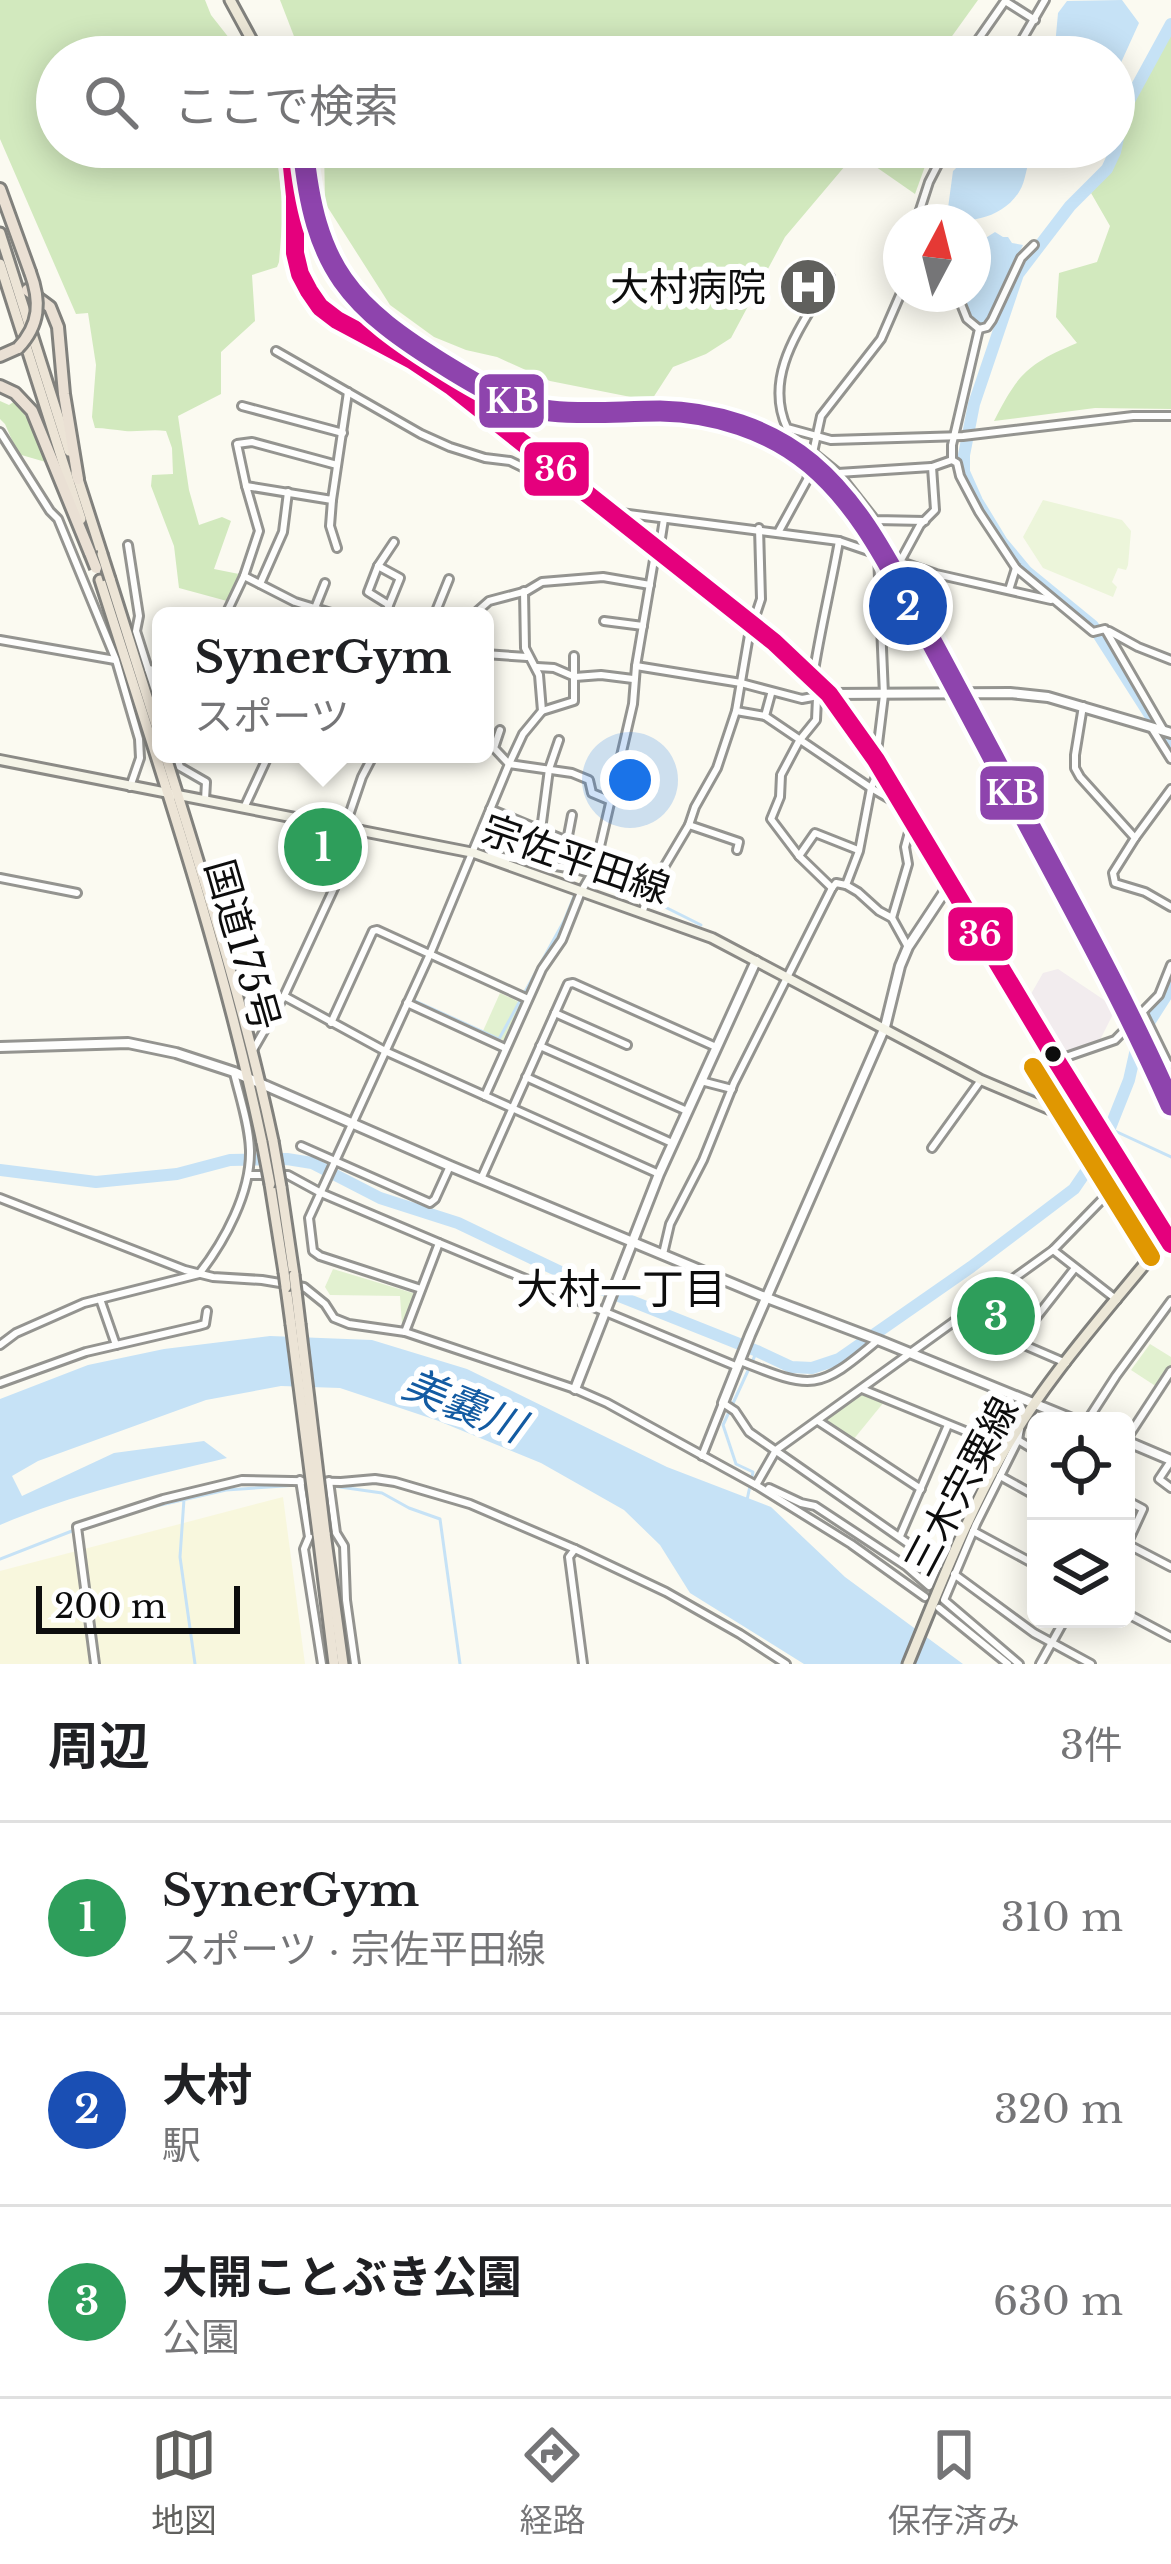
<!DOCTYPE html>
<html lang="ja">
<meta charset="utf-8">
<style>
:root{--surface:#fff;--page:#f2f2f2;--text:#202124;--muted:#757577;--line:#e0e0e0;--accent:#60605d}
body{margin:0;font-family:"Libre Baskerville","Noto Sans JP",serif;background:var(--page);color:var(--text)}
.controls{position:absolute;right:36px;bottom:36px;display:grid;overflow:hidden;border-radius:18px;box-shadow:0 6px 30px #0003}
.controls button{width:108px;height:108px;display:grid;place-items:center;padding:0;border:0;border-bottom:3px solid var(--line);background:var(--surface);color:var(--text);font:60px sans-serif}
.compass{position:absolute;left:883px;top:204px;width:108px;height:108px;border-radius:50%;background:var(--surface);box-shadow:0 6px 30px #0003;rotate:7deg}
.scale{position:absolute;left:36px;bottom:30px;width:204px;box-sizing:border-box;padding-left:12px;border:6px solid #0d0d0d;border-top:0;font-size:33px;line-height:42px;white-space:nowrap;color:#0d0d0d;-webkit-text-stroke:9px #fff;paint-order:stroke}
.you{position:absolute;left:630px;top:780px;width:42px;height:42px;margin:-30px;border:9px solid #fff;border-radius:50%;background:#1a73e8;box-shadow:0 0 0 18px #1a73e833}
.badge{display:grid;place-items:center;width:78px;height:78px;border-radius:50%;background:var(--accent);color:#fff;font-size:39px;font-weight:700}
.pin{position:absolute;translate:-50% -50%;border:6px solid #fff;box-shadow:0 3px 12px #0006}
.popup{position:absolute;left:152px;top:607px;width:342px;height:156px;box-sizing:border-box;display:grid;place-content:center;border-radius:18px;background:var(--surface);filter:drop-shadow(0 3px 9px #0005);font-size:39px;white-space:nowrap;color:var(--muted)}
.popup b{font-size:45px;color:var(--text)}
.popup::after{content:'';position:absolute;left:50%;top:100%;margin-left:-24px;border:24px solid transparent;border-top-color:var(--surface)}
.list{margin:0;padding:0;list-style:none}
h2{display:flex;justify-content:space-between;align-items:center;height:156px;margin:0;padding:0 48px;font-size:51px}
h2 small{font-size:39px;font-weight:400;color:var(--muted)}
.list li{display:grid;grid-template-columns:78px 1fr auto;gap:36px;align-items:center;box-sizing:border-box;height:192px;padding:0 48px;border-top:3px solid var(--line)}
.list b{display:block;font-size:45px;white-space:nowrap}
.list p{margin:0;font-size:39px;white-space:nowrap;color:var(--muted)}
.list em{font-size:39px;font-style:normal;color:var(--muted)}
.icon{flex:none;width:66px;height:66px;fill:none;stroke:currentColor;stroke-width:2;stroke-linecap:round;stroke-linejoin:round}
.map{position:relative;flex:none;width:1171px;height:1664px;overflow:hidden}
.search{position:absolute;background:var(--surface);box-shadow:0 6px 30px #0003;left:36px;right:36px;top:36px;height:132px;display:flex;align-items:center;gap:30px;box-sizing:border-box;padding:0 42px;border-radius:66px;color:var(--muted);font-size:45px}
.sheet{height:732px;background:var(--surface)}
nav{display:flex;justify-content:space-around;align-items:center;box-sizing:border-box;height:168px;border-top:3px solid var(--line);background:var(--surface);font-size:33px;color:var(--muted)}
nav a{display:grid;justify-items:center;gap:6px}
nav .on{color:var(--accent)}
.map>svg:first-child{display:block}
.industrial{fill:#f2ecee}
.farmland{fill:#f8f7dd}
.green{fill:#e2f1d0}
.forest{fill:#d2e9be}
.pitch{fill:#ecf5da}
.water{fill:#c6e2f6}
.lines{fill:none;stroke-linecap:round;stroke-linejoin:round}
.stream{stroke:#c6e2f6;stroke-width:3}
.river{stroke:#c6e2f6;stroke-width:12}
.minor-casing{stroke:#949490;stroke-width:12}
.tertiary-casing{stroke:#949490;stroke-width:14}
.secondary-casing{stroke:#8b8a86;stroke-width:14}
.primary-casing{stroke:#81817d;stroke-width:15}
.trunk-casing{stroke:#81817d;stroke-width:15}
.motorway-casing{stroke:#81817d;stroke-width:16}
.minor{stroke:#fefefd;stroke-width:6}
.tertiary{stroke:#fefefd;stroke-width:8}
.secondary{stroke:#f5f4e8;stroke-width:8}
.primary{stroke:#ede8d8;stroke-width:9}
.trunk{stroke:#ece4d6;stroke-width:9}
.motorway{stroke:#eae0d4;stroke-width:10}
.trunk-bridge-casing{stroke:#81817d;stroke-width:15;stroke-linecap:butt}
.motorway-bridge-casing{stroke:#81817d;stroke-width:16;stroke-linecap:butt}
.trunk-bridge{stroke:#ece4d6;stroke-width:9}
.motorway-bridge{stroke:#eae0d4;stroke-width:10}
.bus-1-casing{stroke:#fff;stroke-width:27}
.bus-2-casing{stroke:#fff;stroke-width:27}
.bus-1{stroke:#e5007d;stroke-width:18}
.bus-2{stroke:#e09701;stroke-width:18}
.rail-1-casing{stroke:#fff;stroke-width:30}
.rail-1{stroke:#8e44ad;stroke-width:21}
.bus-dot{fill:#0d0d0d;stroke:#fff;stroke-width:4.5}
.labels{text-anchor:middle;stroke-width:12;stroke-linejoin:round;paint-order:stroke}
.poi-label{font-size:39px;fill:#0d0d0d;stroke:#fff;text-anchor:end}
.street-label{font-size:39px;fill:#0d0d0d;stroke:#fff}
.neighbourhood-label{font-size:42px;fill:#0d0d0d;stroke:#fff}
.water-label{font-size:42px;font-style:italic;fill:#135ba2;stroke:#fff}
.line-badge{stroke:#fff;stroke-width:4.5}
.badge-label{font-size:33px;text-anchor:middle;font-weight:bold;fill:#fff}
</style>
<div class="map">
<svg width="1171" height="1664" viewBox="0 0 1171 1664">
<rect width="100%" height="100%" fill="#fbfaf1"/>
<path class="industrial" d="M1058,969L1116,1008L1099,1042L1060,1054L1059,1043L1039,1022L1027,1001L1043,973Z"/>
<path class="farmland" d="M283,1497L305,1664H0V1571Z"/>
<g class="green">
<path d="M500,993L521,1003L523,1007L507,1042L483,1031Z"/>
<path d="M333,1269L416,1294L405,1325L402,1324L400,1296L330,1295L325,1287Z"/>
<path d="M998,1297L1029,1321L1014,1337L970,1318L971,1314Z"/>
<path d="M1150,1344L1171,1357V1366L1157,1387L1131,1370Z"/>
<path d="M863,1394L884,1402L853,1440L827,1422L826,1418L858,1395Z"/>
</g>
<g class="forest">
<path d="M0,0H205L211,15L244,57H57V147H276L283,211L279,262L277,267L252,275L255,321L221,352V394L178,416L189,490L199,525L222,517L231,521L214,569L239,574L227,601L179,588L174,546L151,486L152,475L173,474L172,448L166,431C152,429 138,432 125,431C115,430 105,428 95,428L92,417L96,365L88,313L76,314L0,139Z"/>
<path d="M280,0H978L937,57H302Z"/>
<path d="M1171,35V409L1095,408L994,421C1018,374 1027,364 1077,343L1056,317L1059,273L1097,262L1110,226L1091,193L1118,158L1129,109Z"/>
<path d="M324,147H932L915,194L856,153L785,237L731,338L706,354L673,367L651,401L550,381L497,357L466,350L434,337L390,305L325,203Z"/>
<path d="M0,401L9,405L15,401L35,430L49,463L18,454L5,424L0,419Z"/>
</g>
<path class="pitch" d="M1043,500L1122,520L1131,531L1128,565L1126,570L1118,568L1112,582L1117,587L1113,597L1043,568L1023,537Z"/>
<g class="water">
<path d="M1122,0L1139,23L1114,78V57H1054L1058,13L1067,1Z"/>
<path d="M978,147H1027L1033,154C1025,165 1027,180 1019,192C1000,221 966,222 936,222L948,208L953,171Z"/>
<path d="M995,232L1003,237H1008L1012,243L1023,245L985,324L980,325L967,310L961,294H973V246Z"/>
<path d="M270,1336L372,1340L467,1369L667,1467L771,1507L845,1577L963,1664H804L690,1593L660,1545L624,1510L541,1463L436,1420L340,1388L281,1386L206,1400L38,1461L12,1476L22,1496L114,1453L204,1441L227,1458C150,1476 73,1494 0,1525V1399L88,1365L164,1349Z"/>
</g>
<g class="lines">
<g class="stream">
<path d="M599,882L634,895"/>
<path d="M649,899L701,925"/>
<path d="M390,1047L413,1000L499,1039L564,921L575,894"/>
<path d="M1028,1093L1071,1112"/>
<path d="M1102,1125L1171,1157"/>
<path d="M333,1176L337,1165"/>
<path d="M333,1486L382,1493L409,1508L440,1519L460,1664"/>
<path d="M184,1499L180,1557L195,1664"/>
<path d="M747,1500L753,1472L736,1464L723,1425L757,1351"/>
<path d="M143,1509L226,1490L298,1485"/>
<path d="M0,1559L77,1529"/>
</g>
<g class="river">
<path d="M1171,24L1124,110L1115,152L1107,169L1070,206L1018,274L974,404L964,455V472L977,501L1002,542L1027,572L1093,626L1171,748"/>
<path d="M0,1170L96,1182L177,1174L230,1160L287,1159L312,1163L380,1198L458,1223L571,1277L757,1351L791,1367L812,1368L839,1359L971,1267L1074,1189L1102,1148L1129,1080L1138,1040L1171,988"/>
</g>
<defs>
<g id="minor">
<path d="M966,57L1005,1L1035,20"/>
<path d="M1012,57L1045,0"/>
<path d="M916,222L929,182L947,147"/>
<path d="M830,277C804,324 762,373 787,428L831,440L963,436L1133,416H1171"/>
<path d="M957,294L967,319L979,329L952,445V460L957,463L960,476L979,512L1016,568L1093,632L1105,629L1164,731"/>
<path d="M979,329L987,327L992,320L1021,258L1034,245"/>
<path d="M276,351L421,434L450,447L485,458L510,461L545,478L558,471"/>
<path d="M242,406L343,433"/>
<path d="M0,432L50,511L58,519L116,660L139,739L140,758L130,787"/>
<path d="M812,452L838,473L875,520L925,521"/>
<path d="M838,473L931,467"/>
<path d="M246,486L237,444L252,442L337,465"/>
<path d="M332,500L330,526L337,548"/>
<path d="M613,512L839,541L936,574L1051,600"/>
<path d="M779,531L807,480L821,416L881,339L901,293"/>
<path d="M128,545L139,616L136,631L148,669"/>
<path d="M659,551L664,519"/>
<path d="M901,560L920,525L935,510L932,467L952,460"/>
<path d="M378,566L400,578L389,605"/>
<path d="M244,576L295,602L341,616"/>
<path d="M260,584L283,532L288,492"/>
<path d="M1009,590L1016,568"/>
<path d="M315,608L325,583"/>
<path d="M225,616L244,576L259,531L246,486L332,500L348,392"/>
<path d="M384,616L389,605L368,592L378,566L394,542"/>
<path d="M434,616L449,579"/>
<path d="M472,616L489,601L527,591L542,582L603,577L650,585"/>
<path d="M604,621L643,626"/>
<path d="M1109,631L1138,647L1171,660"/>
<path d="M0,640L115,660"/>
<path d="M485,654L527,657"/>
<path d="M636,666L741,683L802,699L829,694"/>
<path d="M537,667L554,668L575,677L601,675L633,679"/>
<path d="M161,671L148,669L161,709"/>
<path d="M813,677C820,631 831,586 839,541"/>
<path d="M771,694L765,716L871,788L890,799L899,800"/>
<path d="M817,698L816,720L799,741L781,775L780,797L771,819L799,856L832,888"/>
<path d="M1083,706L1075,755V768L1080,777L1135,838L1113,873L1115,883L1145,892L1171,907"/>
<path d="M542,711L574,701V656"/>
<path d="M736,711L765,716"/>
<path d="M1151,727L1171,759"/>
<path d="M500,730L494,748L509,764L572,773L589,780L592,793L611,801"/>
<path d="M176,754L180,767L206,782L205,800"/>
<path d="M876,760L884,695L878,555"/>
<path d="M244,808L269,754"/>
<path d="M490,809L567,841"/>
<path d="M572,815L567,841L579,870"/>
<path d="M689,825L739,842L737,850"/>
<path d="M345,827L362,777L374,754"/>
<path d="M541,830L549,769L559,740"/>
<path d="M1135,838L1171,789"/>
<path d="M490,855L579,870L601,876L647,897"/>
<path d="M799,856L815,833L858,850"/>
<path d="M0,878L77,893"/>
<path d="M846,885L859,851L871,788L880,768"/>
<path d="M832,888L836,883L846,885L858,892L879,911L892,918L908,947"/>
<path d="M642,913L651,889L689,825L695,807L717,768L736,711L749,635L761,599L759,528"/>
<path d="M892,918L908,864L905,847L912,821"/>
<path d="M284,996L385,1051L659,1174"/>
<path d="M407,1003L505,1048"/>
<path d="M555,1013L627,1045"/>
<path d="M1143,1013L1168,1064L1171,1065"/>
<path d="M331,1023L373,931L377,930L528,999"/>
<path d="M540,1046L687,1111"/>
<path d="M253,1050L284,996L361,830"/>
<path d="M1060,1059L1115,1040L1159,995L1171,965"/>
<path d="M526,1077L672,1143"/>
<path d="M701,1081L732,1089"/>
<path d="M485,1096L542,969L562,940L581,892L595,868L633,704L636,666L656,548"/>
<path d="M301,1146L430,1203L435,1199L450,1166"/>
<path d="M932,1148L981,1080"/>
<path d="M249,1175H288L321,1193L439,1243L738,1367"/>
<path d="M481,1179L568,984L573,983L716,1047"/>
<path d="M0,1198L185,1270L213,1277L262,1280L304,1287L325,1304L334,1318L349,1324L405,1332L575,1389L607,1403L756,1485L851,1544L925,1597"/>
<path d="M1053,1250L1117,1300"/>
<path d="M663,1254L670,1224L703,1160L734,1083L832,888"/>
<path d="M421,1289L320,1256L313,1251L309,1218L430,954L509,764L523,734L542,711L539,675L525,648L524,591"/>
<path d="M100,1299L116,1345"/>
<path d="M961,1318L1066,1363"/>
<path d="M405,1332L439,1243"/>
<path d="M1017,1342L1075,1268"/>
<path d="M0,1345L16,1333L84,1303L199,1274C225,1241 251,1192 250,1150C249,1124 240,1098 234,1073"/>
<path d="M740,1361C813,1390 818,1391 878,1340"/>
<path d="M0,1383L86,1352L198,1326L205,1324L207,1311"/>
<path d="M862,1389L997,1444"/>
<path d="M818,1421L921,1489"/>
<path d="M1087,1421L1116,1376L1171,1301"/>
<path d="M1018,1440L1036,1451"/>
<path d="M1126,1440L1171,1371"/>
<path d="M702,1456L723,1403L735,1411L749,1432L939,1565"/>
<path d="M1171,1461L1159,1479L1171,1488"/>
<path d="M1000,1476L1036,1496"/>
<path d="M300,1480L309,1537L304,1549L322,1664"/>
<path d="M329,1481L336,1533L344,1546L346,1600L355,1664"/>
<path d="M756,1485L776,1450L1053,1250L1127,1174"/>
<path d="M769,1488L801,1503L815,1506L906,1566L929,1586L963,1508L997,1444L1009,1443"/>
<path d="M1126,1500L1143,1509L1127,1544"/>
<path d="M973,1531L1036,1565"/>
<path d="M900,1536L948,1425"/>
<path d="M1127,1544L1171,1567"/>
<path d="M575,1549L569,1557L583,1664"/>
<path d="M954,1574L1034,1633L1091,1664"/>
<path d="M939,1608L1008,1664"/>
<path d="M1126,1613L1171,1637"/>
<path d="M95,1664L77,1527L163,1499L242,1480L341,1482L375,1479L395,1482L470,1504L575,1549L666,1592L740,1634L786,1664"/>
<path d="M1019,1664L944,1600L976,1524L1018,1440L1020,1429"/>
<path d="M1040,1664L1065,1619"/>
</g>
<g id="tertiary">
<path d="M830,694L1010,693L1048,697L1171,733"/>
<path d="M0,1047L128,1043L176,1053L234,1072L450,1166L767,1298L878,1340L1077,1421"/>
<path d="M575,1389L659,1174L756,961"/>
<path d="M723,1403L750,1335L885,1027L900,966L908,947L949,885"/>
<path d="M1126,1441L1171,1460"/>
</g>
<path id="secondary" d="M0,760L474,853L712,938L981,1080L1085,1124L1095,1123"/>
<g id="primary">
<path d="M230,0L261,57"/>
<path d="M290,147L295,196V253L300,274L309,291L320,307L337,320L412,360L451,386L774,642L829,694L876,760L1167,1237C1109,1309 1044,1379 999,1460C963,1525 936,1596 908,1664"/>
</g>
<g id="trunk">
<path d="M0,233L69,451"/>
<path d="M0,264L81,519"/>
<path d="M76,473L102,554"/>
<path d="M110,579L161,741"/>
<path d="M100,580C159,766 222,951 262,1142"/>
<path d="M165,754C205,882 245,1009 273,1141"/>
<path d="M270,1184L284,1272"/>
<path d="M281,1187L294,1275"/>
<path d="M286,1287L291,1324"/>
<path d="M296,1291L300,1324"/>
<path d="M325,1533L343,1664"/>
<path d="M318,1534L334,1664"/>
</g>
<g id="motorway">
<path d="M0,189L30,272"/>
<path d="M27,290L50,307L58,327L64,394L78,479"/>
<path d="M0,356L18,348"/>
<path d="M0,386L15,393L32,411L90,553"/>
</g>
</defs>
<use href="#minor" class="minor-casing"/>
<use href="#tertiary" class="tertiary-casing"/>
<use href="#secondary" class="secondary-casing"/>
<use href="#primary" class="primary-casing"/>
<use href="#trunk" class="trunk-casing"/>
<use href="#motorway" class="motorway-casing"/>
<use href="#minor" class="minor"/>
<use href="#tertiary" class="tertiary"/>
<use href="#secondary" class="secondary"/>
<use href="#primary" class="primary"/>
<use href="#trunk" class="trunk"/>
<use href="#motorway" class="motorway"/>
<defs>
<g id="trunk-bridge">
<path d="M102,554L110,579"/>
<path d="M273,1141L281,1187"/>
<path d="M262,1142L270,1184"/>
<path d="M284,1272L286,1287"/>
<path d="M294,1275L296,1291"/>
<path d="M291,1324L318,1534"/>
<path d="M300,1324L325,1533"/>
</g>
<g id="motorway-bridge">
<path d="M18,348C40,325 41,301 30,272"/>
<path d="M90,553L96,568"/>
</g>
</defs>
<use href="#trunk-bridge" class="trunk-bridge-casing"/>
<use href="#motorway-bridge" class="motorway-bridge-casing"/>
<use href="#trunk-bridge" class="trunk-bridge"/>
<use href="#motorway-bridge" class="motorway-bridge"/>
<defs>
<path id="bus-1" d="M290,147L295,196V253L300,274L309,291L320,307L337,320L412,360L451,386L774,642L829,694L876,760L1056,1060L1171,1244"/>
<path id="bus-2" d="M1033,1067L1151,1257"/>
</defs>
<use href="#bus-1" class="bus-1-casing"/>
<use href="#bus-2" class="bus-2-casing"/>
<use href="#bus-1" class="bus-1"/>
<use href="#bus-2" class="bus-2"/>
<defs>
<path id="rail-1" d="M303,147C315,269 348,306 451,369C482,388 514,407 551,411C587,415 623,411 660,411C714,412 769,429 811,464C856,502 883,553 911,604C939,655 966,706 993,757C1053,872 1118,985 1171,1105"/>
</defs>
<use href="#rail-1" class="rail-1-casing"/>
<use href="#rail-1" class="rail-1"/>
</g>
<defs>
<symbol id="hospital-disc" viewBox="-11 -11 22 22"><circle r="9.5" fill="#60605d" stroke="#fff"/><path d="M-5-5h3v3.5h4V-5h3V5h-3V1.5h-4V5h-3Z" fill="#fff"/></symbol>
</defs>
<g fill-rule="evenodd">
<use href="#hospital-disc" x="775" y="254" width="66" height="66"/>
</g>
<circle class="bus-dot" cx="1053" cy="1054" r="10"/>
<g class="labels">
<g class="poi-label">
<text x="766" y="301">大村病院</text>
</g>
<g class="street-label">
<text transform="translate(576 859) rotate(19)" y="14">宗佐平田線</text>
<text transform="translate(243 945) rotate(74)" y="14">国道175号</text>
<text transform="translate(961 1486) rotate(-62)" y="14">三木宍粟線</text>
</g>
<g class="neighbourhood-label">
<text x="621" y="1304">大村一丁目</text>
</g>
<g class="water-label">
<text transform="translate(464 1405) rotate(22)" y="15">美嚢川</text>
</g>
</g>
<g class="line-badge">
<rect x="477" y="372" width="69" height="58" rx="12" fill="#8e44ad"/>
<rect x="522" y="440" width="69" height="58" rx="12" fill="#e5007d"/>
<rect x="978" y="764" width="68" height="58" rx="12" fill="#8e44ad"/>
<rect x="946" y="905" width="69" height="58" rx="12" fill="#e5007d"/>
</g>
<g class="badge-label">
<text x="512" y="413">KB</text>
<text x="556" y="481">36</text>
<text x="1012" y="805">KB</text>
<text x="980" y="946">36</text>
</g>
</svg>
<div class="controls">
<button><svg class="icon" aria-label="locate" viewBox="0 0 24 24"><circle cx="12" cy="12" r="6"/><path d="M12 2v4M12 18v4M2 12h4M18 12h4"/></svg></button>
<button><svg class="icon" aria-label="layers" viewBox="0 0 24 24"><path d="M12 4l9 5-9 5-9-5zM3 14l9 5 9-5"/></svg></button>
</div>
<svg class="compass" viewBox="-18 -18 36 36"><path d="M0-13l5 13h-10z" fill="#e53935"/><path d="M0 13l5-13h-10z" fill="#757577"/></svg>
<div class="scale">200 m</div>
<div class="you"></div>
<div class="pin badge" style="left:323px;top:847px;background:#2e9e5b">1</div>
<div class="popup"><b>SynerGym</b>スポーツ</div>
<div class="pin badge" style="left:908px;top:606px;background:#1a4fb4">2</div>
<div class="pin badge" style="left:996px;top:1316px;background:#2e9e5b">3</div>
<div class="search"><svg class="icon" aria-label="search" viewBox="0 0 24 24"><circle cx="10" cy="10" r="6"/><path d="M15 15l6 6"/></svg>ここで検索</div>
</div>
<section class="sheet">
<h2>周辺<small>3件</small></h2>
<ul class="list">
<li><span class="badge" style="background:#2e9e5b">1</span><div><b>SynerGym</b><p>スポーツ · 宗佐平田線</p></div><em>310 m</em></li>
<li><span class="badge" style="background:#1a4fb4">2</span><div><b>大村</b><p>駅</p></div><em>320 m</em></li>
<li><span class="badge" style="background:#2e9e5b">3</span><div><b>大開ことぶき公園</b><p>公園</p></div><em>630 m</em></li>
</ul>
</section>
<nav>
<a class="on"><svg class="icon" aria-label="map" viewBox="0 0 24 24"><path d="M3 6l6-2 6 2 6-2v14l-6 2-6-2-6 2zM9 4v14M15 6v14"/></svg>地図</a>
<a><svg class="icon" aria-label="directions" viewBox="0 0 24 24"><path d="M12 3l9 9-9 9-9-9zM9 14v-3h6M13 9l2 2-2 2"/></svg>経路</a>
<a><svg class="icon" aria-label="saved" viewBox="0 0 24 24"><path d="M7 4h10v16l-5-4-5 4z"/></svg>保存済み</a>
</nav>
